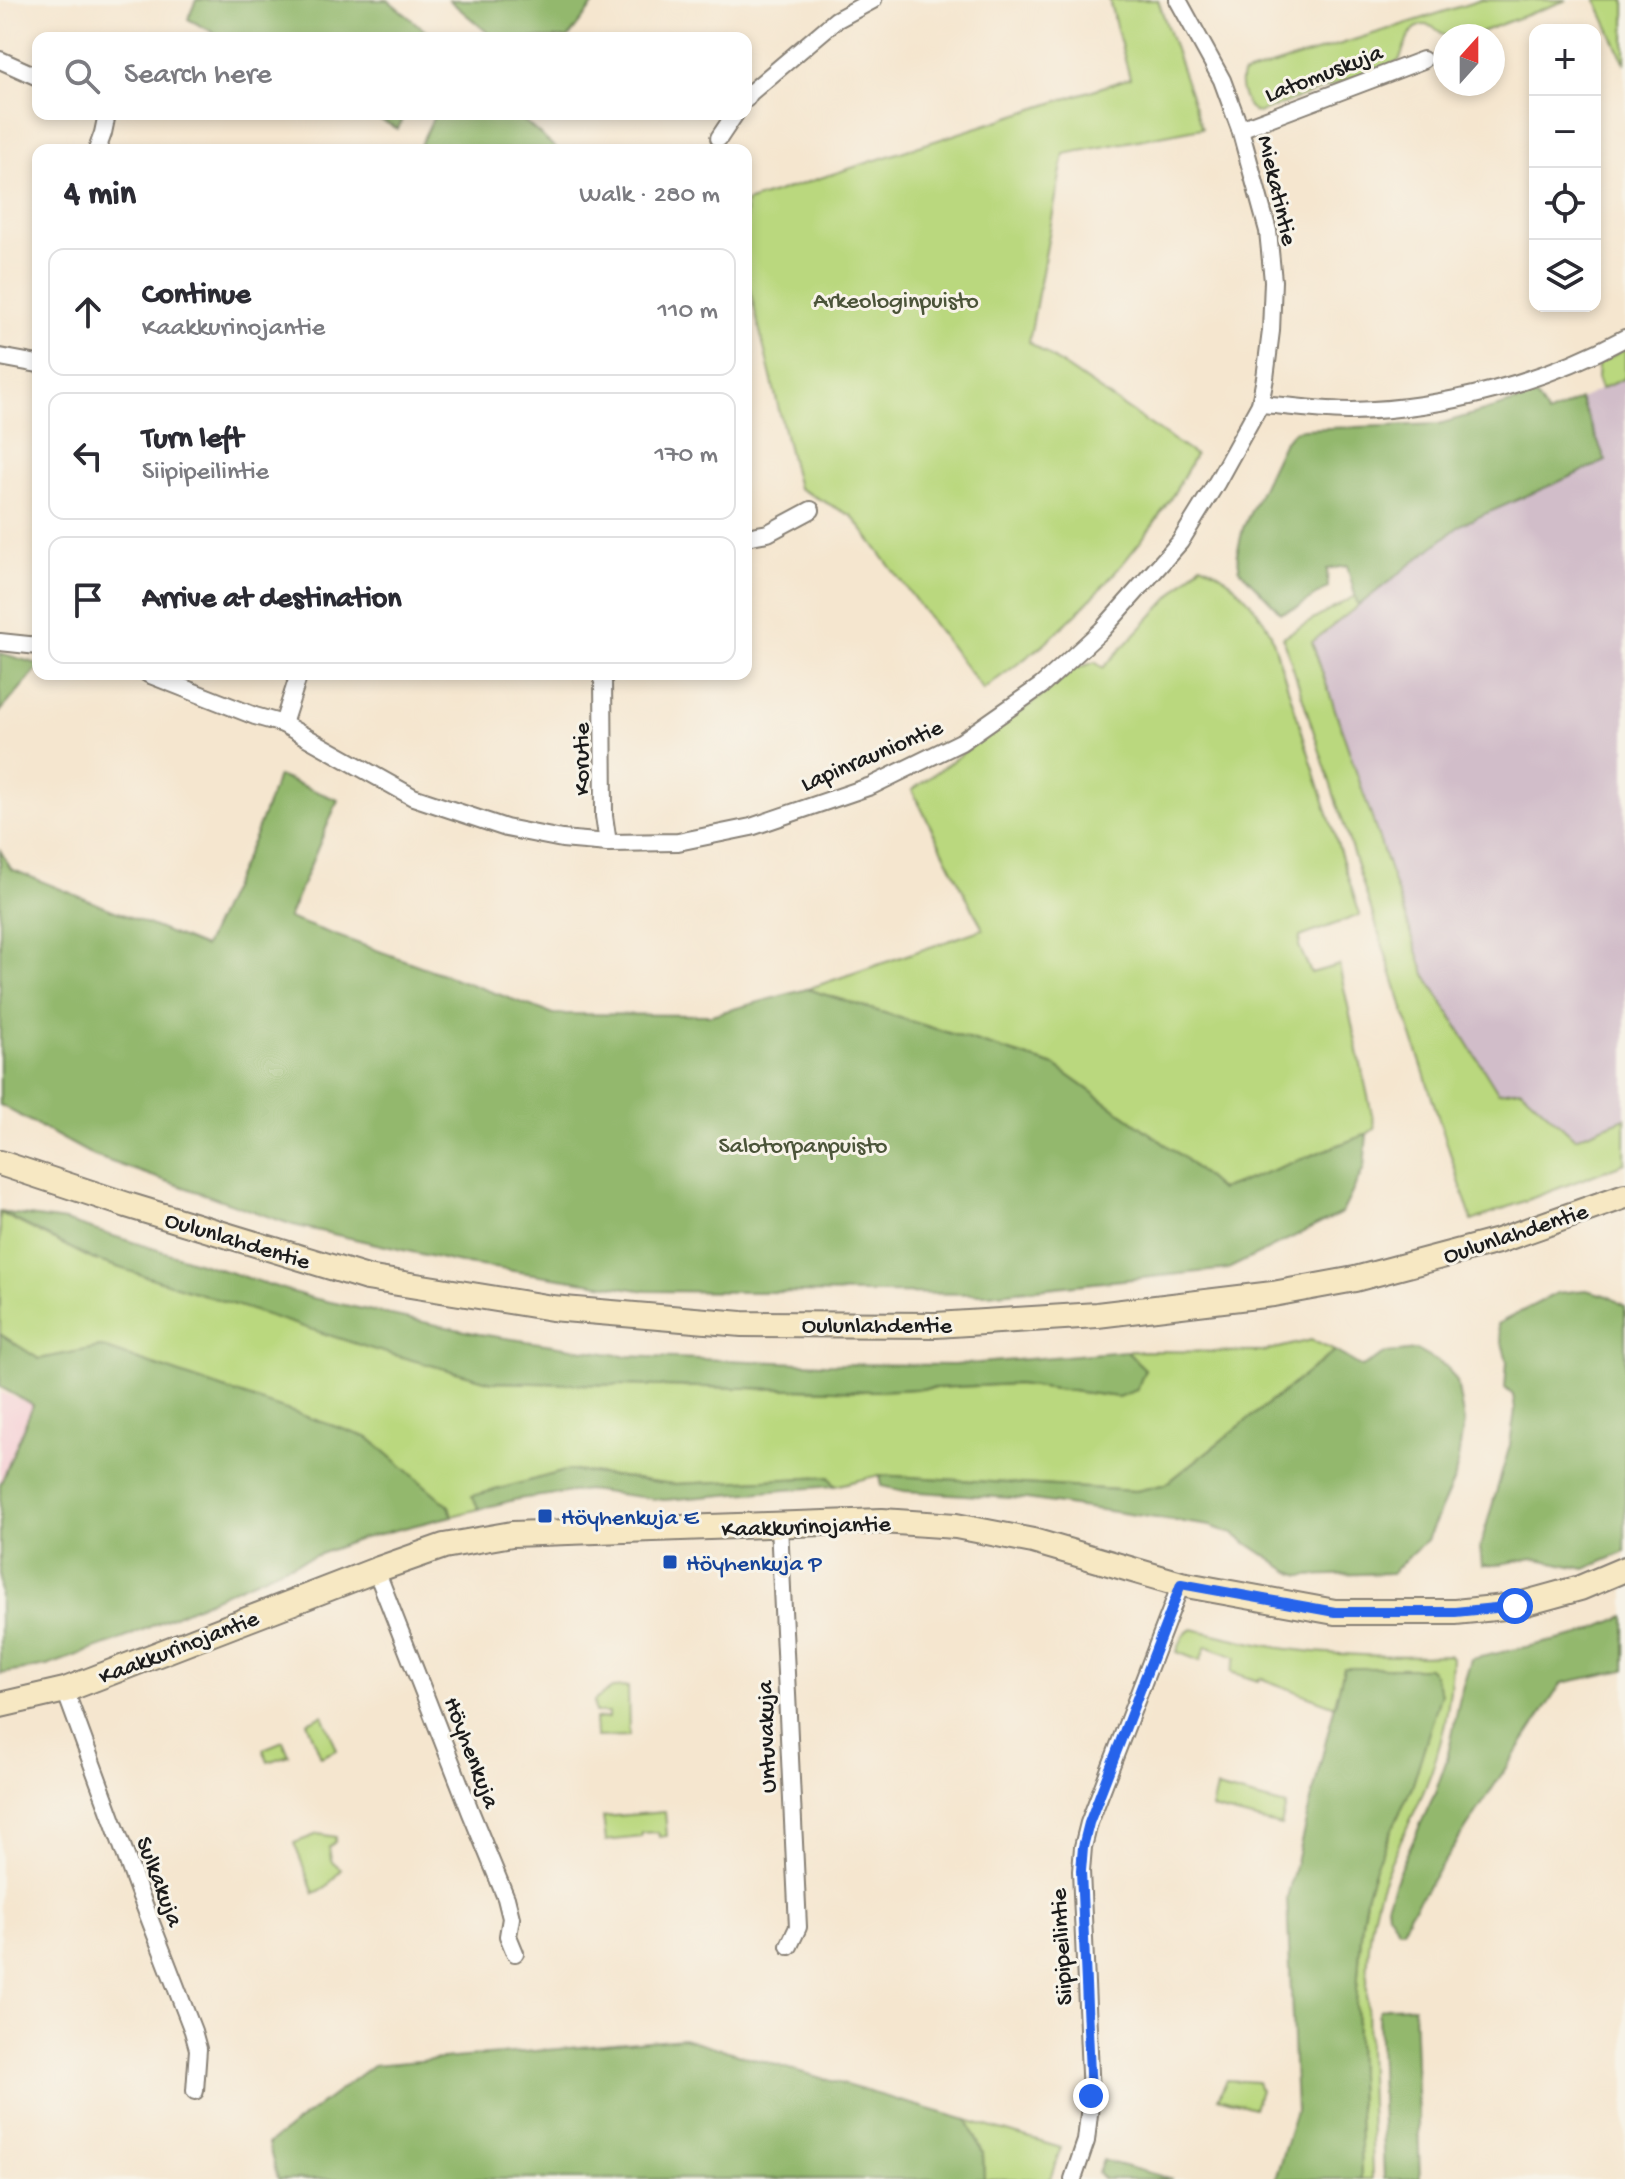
<!DOCTYPE html>
<meta charset="utf-8">
<style>
:root{--surface:#fff;--page:#f2f2f3;--text:#2b2b33;--muted:#7c7c81;--line:#e1e1e2}
body{margin:0;font-family:"Gochi Hand",sans-serif;background:var(--page);color:var(--text)}
.controls{position:absolute;right:24px;top:24px;display:grid;overflow:hidden;border-radius:16px;box-shadow:0 4px 12px #0003}
.controls button{width:72px;height:72px;display:grid;place-items:center;padding:0;border:0;border-bottom:2px solid var(--line);background:var(--surface);color:var(--text);font:40px sans-serif}
.compass{position:absolute;left:1433px;top:24px;width:72px;height:72px;border-radius:50%;background:var(--surface);box-shadow:0 4px 12px #0003;rotate:21deg}
.stop{position:absolute;width:24px;height:24px;margin:-18px;border:6px solid #2563eb;border-radius:50%;background:#fff}
.stop.end{background:#2563eb;border-color:#fff;box-shadow:0 2px 8px #0008}
.list{margin:0;padding:0;list-style:none}
h2{display:flex;justify-content:space-between;align-items:center;height:104px;margin:0;padding:0 32px;font-size:34px}
h2 small{font-size:26px;font-weight:400;color:var(--muted)}
.list li{display:grid;grid-template-columns:52px 1fr auto;gap:24px;align-items:center;box-sizing:border-box;height:128px;margin:0 16px 16px;padding:0 16px;border:2px solid var(--line);border-radius:16px}
.list b{display:block;font-size:30px;white-space:nowrap}
.list p{margin:0;font-size:26px;white-space:nowrap;color:var(--muted)}
.list em{font-size:26px;font-style:normal;color:var(--muted)}
.icon{flex:none;width:44px;height:44px;fill:none;stroke:currentColor;stroke-width:2;stroke-linecap:round;stroke-linejoin:round}
.map{position:relative;flex:none;width:1625px;height:2179px;overflow:hidden}
.search{position:absolute;background:var(--surface);box-shadow:0 4px 12px #0003;left:32px;top:32px;width:720px;height:88px;display:flex;align-items:center;gap:20px;box-sizing:border-box;padding:0 28px;border-radius:16px;color:var(--muted);font-size:30px}
.panel{position:absolute;background:var(--surface);box-shadow:0 4px 12px #0003;left:32px;top:144px;width:720px;height:536px;border-radius:16px}
.map>svg:first-child{display:block}
.built{fill:#f6cfd6}
.industrial{fill:#d1bdc9}
.green{fill:#bad87e;stroke:#6b7a4d;stroke-width:2}
.forest{fill:#93b86d;stroke:#586a44;stroke-width:2}
.lines{fill:none;stroke-linecap:round;stroke-linejoin:round}
.street-casing{stroke:#888176;stroke-width:20}
.secondary-casing{stroke:#888176;stroke-width:28}
.street{stroke:#fff;stroke-width:16}
.secondary{stroke:#f7e8c3;stroke-width:24}
.route{stroke:#2563eb;stroke-width:10}
.transit-dot{fill:#1a4fb4;stroke:#f7f3e8;stroke-width:3}
.labels{text-anchor:middle;stroke-width:6;stroke-linejoin:round;paint-order:stroke}
.street-label{font-size:24px;fill:#1c1c1c;stroke:#f7f3e8}
.park-label{font-size:24px;fill:#4b5439;stroke:#f7f3e8}
.transit-label{font-size:24px;fill:#164399;stroke:#f7f3e8;text-anchor:start}
</style>
<div class="map">
<svg width="1625" height="2179" viewBox="0 0 1625 2179">
<rect width="100%" height="100%" fill="#f7f3e8"/>
<filter id="ink" filterUnits="userSpaceOnUse"><feTurbulence type="fractalNoise" baseFrequency=".0125" numOctaves="2"/><feDisplacementMap in="SourceGraphic" scale="16" xChannelSelector="R" yChannelSelector="G"/><feConvolveMatrix kernelMatrix="1 2 1 2 8 2 1 2 1" color-interpolation-filters="sRGB"/></filter>
<filter id="wash" filterUnits="userSpaceOnUse"><feTurbulence type="fractalNoise" baseFrequency=".006" numOctaves="4" result="noise"/><feDisplacementMap in="SourceGraphic" scale="32" xChannelSelector="R" yChannelSelector="G"/><feGaussianBlur stdDeviation="1.8" result="paint"/><feColorMatrix in="noise" values="0 0 0 0 0 0 0 0 0 0 0 0 0 0 0 0 0 1.4 0 .05"/><feComposite in="paint" operator="in"/></filter>
<g filter="url(#wash)">
<rect width="100%" height="100%" fill="#f5e6cf"/>
<path class="built" d="M0,1392L33,1405L0,1485Z"/>
<path class="industrial" d="M1625,378V1118L1575,1138L1521,1089L1498,1092L1425,974L1312,642L1462,524L1605,461L1580,399Z"/>
<g class="green">
<path d="M1109,0H1158L1202,128L1064,154L1029,342L1195,455C1162,522 1111,582 1056,633C1034,654 1007,671 983,690L852,516L798,488L746,274V202L1130,78Z"/>
<path d="M1481,0H1567L1470,36H1445C1416,9 1408,37 1399,61L1258,113C1245,109 1238,88 1242,75Z"/>
<path d="M1596,0H1625V64Z"/>
<path d="M1625,349V378L1601,389L1597,378L1598,364Z"/>
<path d="M1201,564C1230,575 1255,605 1270,631L1360,915L1300,937L1299,946L1311,973L1339,965L1375,1128L1367,1134L1221,1191L1183,1157L1055,1066L807,989L983,929L912,790L1047,692L1075,669L1095,662L1103,668Z"/>
<path d="M1355,596L1358,606L1312,642L1425,974L1498,1092L1521,1089L1575,1138L1625,1118V1163L1472,1221L1283,637Z"/>
<path d="M0,1213L93,1259L492,1382L875,1391L1017,1384L1118,1397L1145,1370L1126,1351L1262,1352L1311,1340L1335,1351L1166,1484L1136,1491L879,1475L835,1486L829,1477L673,1484L569,1470L473,1497L479,1509L452,1516L449,1506L101,1347L39,1359L0,1334Z"/>
<path d="M1192,1629C1223,1636 1256,1645 1288,1649C1341,1656 1394,1657 1448,1655L1452,1658C1451,1703 1443,1745 1425,1788C1410,1825 1388,1860 1377,1900C1364,1949 1367,2001 1368,2051C1370,2094 1371,2136 1372,2179H1361L1356,2004L1362,1922L1367,1893L1376,1864L1413,1784L1440,1693L1434,1674L1344,1668L1335,1706L1260,1678L1258,1681L1231,1672L1236,1657L1206,1646L1200,1661L1177,1652C1180,1643 1183,1633 1192,1629Z"/>
<path d="M628,1687L629,1736L596,1737L595,1719L608,1718V1713H595L594,1701L612,1688Z"/>
<path d="M323,1715L337,1750L321,1757L307,1722Z"/>
<path d="M283,1741L289,1755L268,1762L263,1749Z"/>
<path d="M1217,1788L1286,1806L1281,1826L1212,1809Z"/>
<path d="M665,1812L667,1836L659,1837L658,1832L642,1833L641,1837L606,1841L603,1817Z"/>
<path d="M318,1834L336,1837L335,1842L329,1847L331,1860L341,1869L326,1888L314,1893L294,1843Z"/>
<path d="M1227,2080L1257,2082L1260,2090L1254,2108L1218,2098Z"/>
<path d="M967,2120L1061,2148L1050,2179H984L983,2153Z"/>
</g>
<g class="forest">
<path d="M196,0H388L434,38H224L188,19Z"/>
<path d="M449,0H597L568,38H494Z"/>
<path d="M369,114H405L398,129Z"/>
<path d="M435,114H516L558,150H430L420,145Z"/>
<path d="M1536,396L1548,415L1580,399L1606,461L1462,524L1358,606L1347,566L1327,569L1328,587L1299,607L1281,613L1240,570L1237,554L1243,528L1283,443L1294,431L1302,429L1439,424Z"/>
<path d="M0,653L38,664V668L0,712Z"/>
<path d="M278,776L338,800L288,918L553,1014L711,1015L807,989L1055,1066L1183,1157L1220,1190L1367,1134L1364,1168L1342,1213L1228,1269L988,1294L647,1291L460,1263L293,1225L94,1156L0,1105V850L11,869L204,947L254,838Z"/>
<path d="M0,1212L65,1221L312,1298L479,1334L625,1356L825,1364L954,1365L1126,1351L1145,1369L1137,1390L1118,1397L1017,1384L875,1391L492,1382L372,1349L92,1259Z"/>
<path d="M1586,1290L1608,1296L1625,1306V1552L1585,1569L1533,1558L1495,1565H1482L1480,1547L1510,1445L1515,1410L1513,1395L1505,1388L1507,1361L1497,1324L1557,1293Z"/>
<path d="M0,1334L39,1359L101,1347L369,1438L449,1506L452,1516L360,1539L282,1568L120,1640L47,1666L0,1674V1485L33,1405L0,1387Z"/>
<path d="M1417,1350L1447,1367L1457,1382L1464,1422L1455,1478L1427,1540L1391,1573L1301,1576L1290,1572L1233,1534L1210,1526L1026,1499L904,1491L881,1486L879,1475L1136,1491L1166,1484L1335,1351L1362,1367L1387,1353Z"/>
<path d="M569,1470L673,1484L829,1477L835,1486L664,1500L587,1490L518,1499L479,1509L472,1496Z"/>
<path d="M1625,1616V1670L1562,1683L1410,1913L1403,1929H1399L1388,1913L1387,1904L1398,1873L1435,1793L1447,1759L1461,1692L1471,1659L1580,1635Z"/>
<path d="M1344,1668H1428L1434,1674L1441,1693L1413,1784L1376,1864L1367,1893L1362,1922L1356,2004L1361,2179H1275L1296,2111L1287,1898Z"/>
<path d="M1414,2006L1420,2179H1384L1378,2013L1379,2010L1389,2007Z"/>
<path d="M683,2038L967,2120L983,2153L984,2179H278L268,2144L373,2065Z"/>
<path d="M1103,2160L1109,2162L1172,2179H1104L1098,2173Z"/>
</g>
</g>
<g filter="url(#ink)">
<g class="lines">
<defs>
<g id="street">
<path d="M0,60L38,77"/>
<path d="M746,99L750,93L836,20L873,0"/>
<path d="M1240,129L1423,60"/>
<path d="M719,138L735,114"/>
<path d="M97,150L103,133L107,114"/>
<path d="M0,357L38,364"/>
<path d="M1260,404C1290,406 1322,411 1352,411C1444,409 1544,382 1625,338"/>
<path d="M746,537L768,533L811,510"/>
<path d="M0,642L38,646"/>
<path d="M148,674L255,716L283,724L413,797L506,828L562,839L608,843L678,842L751,827L871,786L961,742L1041,686L1102,630L1180,542L1217,482L1260,404L1265,378L1271,331L1273,281L1268,231L1240,129L1222,80L1178,0"/>
<path d="M603,674L604,816L608,843"/>
<path d="M283,724L299,674"/>
<path d="M779,1525L798,1927L789,1946"/>
<path d="M376,1570L471,1813L506,1898L511,1918L508,1936L515,1953"/>
<path d="M65,1690L138,1889L193,2031L198,2049L195,2091"/>
<path d="M1073,2179L1086,2141L1091,2096L1081,1871L1083,1847L1089,1823L1181,1584"/>
</g>
<g id="secondary">
<path d="M0,1163L127,1205L367,1278L552,1308L742,1324L936,1325L1097,1315L1273,1294L1355,1279L1498,1241L1625,1196"/>
<path d="M0,1705L65,1690L376,1570L444,1546L512,1534L882,1521L956,1526L1033,1541L1181,1584L1335,1612H1455L1515,1606L1580,1588L1625,1569"/>
</g>
</defs>
<use href="#street" class="street-casing"/>
<use href="#secondary" class="secondary-casing"/>
<use href="#street" class="street"/>
<use href="#secondary" class="secondary"/>
</g>
</g>
<g class="lines" filter="url(#ink)">
<path class="route" d="M1091,2096L1081,1871L1083,1847L1089,1823L1181,1584L1335,1612H1455L1515,1606"/>
</g>
<g class="transit-dot">
<rect x="537" y="1508" width="16" height="16" rx="4"/>
<rect x="662" y="1554" width="16" height="16" rx="4"/>
</g>
<g class="labels">
<g class="street-label">
<text transform="translate(1323 72) rotate(-21)" y="8">Latomuskuja</text>
<text transform="translate(1279 190) rotate(77)" y="8">Miekatintie</text>
<text transform="translate(871 754) rotate(-23)" y="8">Lapinrauniontie</text>
<text transform="translate(580 759) rotate(-90)" y="8">Korutie</text>
<text transform="translate(1515 1232) rotate(-18)" y="8">Oulunlahdentie</text>
<text transform="translate(238 1239) rotate(17)" y="8">Oulunlahdentie</text>
<text x="877" y="1332">Oulunlahdentie</text>
<text transform="translate(806 1525) rotate(-2)" y="8">Kaakkurinojantie</text>
<text transform="translate(178 1646) rotate(-21)" y="8">Kaakkurinojantie</text>
<text transform="translate(765 1737) rotate(-92)" y="8">Untuvakuja</text>
<text transform="translate(473 1752) rotate(69)" y="8">Höyhenkuja</text>
<text transform="translate(161 1881) rotate(69)" y="8">Sulkakuja</text>
<text transform="translate(1060 1947) rotate(-93)" y="8">Siipipeilintie</text>
</g>
<g class="park-label">
<text x="896" y="307">Arkeologinpuisto</text>
<text x="803" y="1152">Salotorpanpuisto</text>
</g>
<g class="transit-label">
<text x="561" y="1524">Höyhenkuja E</text>
<text x="686" y="1570">Höyhenkuja P</text>
</g>
</g>
</svg>
<div class="controls">
<button>+</button>
<button>−</button>
<button><svg class="icon" aria-label="locate" viewBox="0 0 24 24"><circle cx="12" cy="12" r="6"/><path d="M12 2v4M12 18v4M2 12h4M18 12h4"/></svg></button>
<button><svg class="icon" aria-label="layers" viewBox="0 0 24 24"><path d="M12 4l9 5-9 5-9-5zM3 14l9 5 9-5"/></svg></button>
</div>
<svg class="compass" viewBox="-18 -18 36 36"><path d="M0-13l5 13h-10z" fill="#e53935"/><path d="M0 13l5-13h-10z" fill="#7c7c81"/></svg>
<div class="stop" style="left:1515px;top:1606px"></div>
<div class="stop end" style="left:1091px;top:2096px"></div>
<div class="search"><svg class="icon" aria-label="search" viewBox="0 0 24 24"><circle cx="10" cy="10" r="6"/><path d="M15 15l6 6"/></svg>Search here</div>
<section class="panel">
<h2>4 min<small>Walk · 280 m</small></h2>
<ul class="list">
<li><svg class="icon" aria-label="ahead" viewBox="0 0 24 24"><path d="M12 20V5M6 11l6-6 6 6"/></svg><div><b>Continue</b><p>Kaakkurinojantie</p></div><em>110 m</em></li>
<li><svg class="icon" aria-label="left" viewBox="0 0 24 24"><path d="M17 20v-9H6M10 6l-5 5 5 5"/></svg><div><b>Turn left</b><p>Siipipeilintie</p></div><em>170 m</em></li>
<li><svg class="icon" aria-label="arrive" viewBox="0 0 24 24"><path d="M6 21V4h12l-3 4 3 4H6"/></svg><div><b>Arrive at destination</b></div></li>
</ul>
</section>
</div>
